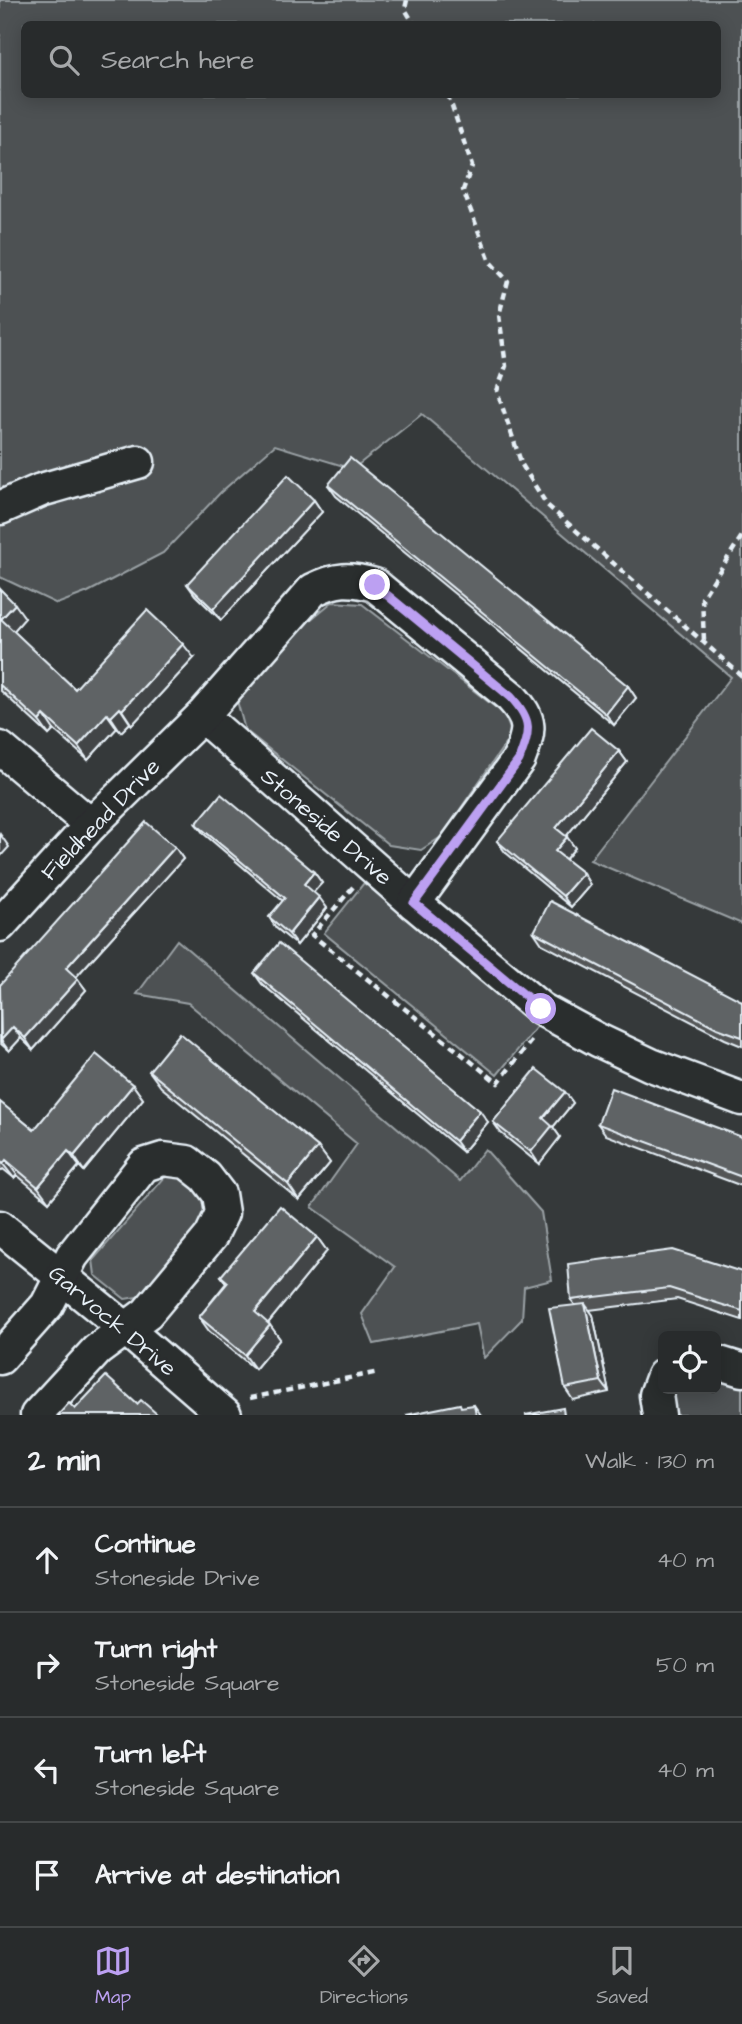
<!DOCTYPE html>
<meta charset="utf-8">
<style>
:root{--surface:#282b2c;--page:#303334;--text:#f1f3f6;--muted:#a5a7a9;--line:#444748;--accent:#bca0f2}
body{margin:0;font-family:"Architects Daughter",sans-serif;background:var(--page);color:var(--text)}
.controls{position:absolute;right:21px;bottom:21px;display:grid;overflow:hidden;border-radius:10px;box-shadow:0 4px 18px #0003}
.controls button{width:63px;height:63px;display:grid;place-items:center;padding:0;border:0;border-bottom:2px solid var(--line);background:var(--surface);color:var(--text);font:35px sans-serif}
.stop{position:absolute;width:21px;height:21px;margin:-16px;border:5px solid #bca0f2;border-radius:50%;background:#fff}
.stop.end{background:#bca0f2;border-color:#fff;box-shadow:0 2px 7px #0008}
.list{margin:0;padding:0;list-style:none}
h2{display:flex;justify-content:space-between;align-items:center;height:91px;margin:0;padding:0 28px;font-size:30px}
h2 small{font-size:23px;font-weight:400;color:var(--muted)}
.list li{display:grid;grid-template-columns:46px 1fr auto;gap:21px;align-items:center;box-sizing:border-box;height:105px;padding:0 28px;border-top:2px solid var(--line)}
.list b{display:block;font-size:26px;white-space:nowrap}
.list p{margin:0;font-size:23px;white-space:nowrap;color:var(--muted)}
.list em{font-size:23px;font-style:normal;color:var(--muted)}
.icon{flex:none;width:38px;height:38px;fill:none;stroke:currentColor;stroke-width:2;stroke-linecap:round;stroke-linejoin:round}
.map{position:relative;flex:none;width:742px;height:1415px;overflow:hidden}
.search{position:absolute;background:var(--surface);box-shadow:0 4px 18px #0003;left:21px;right:21px;top:21px;height:77px;display:flex;align-items:center;gap:18px;box-sizing:border-box;padding:0 24px;border-radius:10px;color:var(--muted);font-size:26px}
.sheet{height:511px;background:var(--surface)}
nav{display:flex;justify-content:space-around;align-items:center;box-sizing:border-box;height:98px;border-top:2px solid var(--line);background:var(--surface);font-size:19px;color:var(--muted)}
nav a{display:grid;justify-items:center;gap:4px}
nav .on{color:var(--accent)}
.map>svg:first-child{display:block}
.green{fill:#4d5152;stroke:#9aa1a5;stroke-width:2;fill-rule:evenodd}
.lines{fill:none;stroke-linecap:round;stroke-linejoin:round}
.minor-casing{stroke:#e8f1f8;stroke-width:37}
.path{stroke:#e8f1f8;stroke-width:4.5;stroke-dasharray:7 5;stroke-linecap:butt}
.minor{stroke:#2a2d2e;stroke-width:32}
.wall{fill:#525557;stroke:#e8f1f8;stroke-width:2}
.shaded-wall{fill:#424547;stroke:#e8f1f8;stroke-width:2}
.building{fill:#5f6365;stroke:#e8f1f8;stroke-width:2}
.route{stroke:#bca0f2;stroke-width:9}
.labels{text-anchor:middle;stroke-width:5;stroke-linejoin:round;paint-order:stroke}
.street-label{font-size:23px;fill:#e8f1f8;stroke:#2a2d2e}
</style>
<div class="map">
<svg width="742" height="1415" viewBox="0 0 742 1415">
<rect width="100%" height="100%" fill="#35393a"/>
<filter id="ink" filterUnits="userSpaceOnUse"><feTurbulence type="fractalNoise" baseFrequency=".0143" numOctaves="2"/><feDisplacementMap in="SourceGraphic" scale="14" xChannelSelector="R" yChannelSelector="G"/><feConvolveMatrix kernelMatrix="1 2 1 2 8 2 1 2 1" color-interpolation-filters="sRGB"/></filter>
<g filter="url(#ink)">
<g class="green">
<path d="M0,0H742V924L590,860L731,677L422,414L353,469L275,445L221,492L163,553L88,592L57,604L0,577ZM24,24H718V94H24Z"/>
<path d="M332,602L362,604L504,714L512,734L441,837L421,850L389,845L245,730L236,697L309,621Z"/>
<path d="M364,883L538,1025L497,1075L324,933Z"/>
<path d="M177,940L460,1181L485,1149L541,1212L552,1280L524,1287L522,1319L484,1358L477,1324L374,1344L362,1314L395,1267L312,1207L357,1144L188,1003L137,994Z"/>
<path d="M182,1170L208,1193L211,1213L143,1296L125,1299L95,1275L93,1260L164,1178Z"/>
<path d="M716,1373L742,1382V1415H675L673,1389H716Z"/>
</g>
<g class="lines">
<defs>
<g id="minor">
<path d="M0,508L41,490L138,462"/>
<path d="M202,716L414,903L541,1009L598,1040L651,1065L742,1099"/>
<path d="M0,748L91,825"/>
<path d="M0,925L91,825L202,716L313,590C337,578 349,578 375,585L511,697C533,721 530,730 519,759L414,903"/>
<path d="M0,1227L126,1329L225,1415"/>
<path d="M0,1358L47,1305L72,1256L144,1165L163,1159L187,1162L206,1177L219,1194L222,1213L211,1236L147,1313L97,1350L37,1415"/>
<path d="M716,1362L742,1370"/>
<path d="M659,1415L656,1395L663,1376"/>
</g>
</defs>
<use href="#minor" class="minor-casing"/>
<g class="path">
<path d="M407,0L405,9L414,24"/>
<path d="M448,94L472,166L463,190L490,262L508,281L499,315L506,366L497,391L522,465L547,505L742,676"/>
<path d="M704,640L702,598L742,536"/>
<path d="M353,887L312,935L498,1083L534,1037"/>
<path d="M250,1398L379,1372"/>
</g>
<use href="#minor" class="minor"/>
</g>
<g class="wall">
<path d="M328,485L628,686L636,698L614,725L336,496Z"/>
<path d="M314,500L322,512L221,620L195,595L187,584Z"/>
<path d="M0,589L25,618L13,631L75,689L194,658L132,725L130,723L121,732L117,728L88,760L54,730L49,735L0,690Z"/>
<path d="M619,751L627,762L566,836L575,848L565,860L583,873L590,885L571,907L505,852L497,841Z"/>
<path d="M196,824L314,872L322,883L313,892L327,908L297,945L276,928L269,917L283,901L204,834Z"/>
<path d="M175,847L183,859L76,977L86,990L33,1050L21,1038L9,1051L0,1043V985Z"/>
<path d="M534,932L742,1001V1046L725,1039L542,944Z"/>
<path d="M254,973L488,1122L463,1152L262,984Z"/>
<path d="M149,1071L318,1147L330,1163L299,1200L161,1087Z"/>
<path d="M133,1085L143,1099L84,1171L79,1166L49,1202L17,1175L14,1178L3,1169L1,1171L0,1170V1102L34,1130Z"/>
<path d="M565,1092L573,1103L553,1127L560,1137L539,1164L501,1133L493,1122Z"/>
<path d="M598,1124L742,1137V1186L606,1135Z"/>
<path d="M317,1237L327,1251L268,1323L280,1339L255,1369L209,1331L199,1317L226,1283L221,1276Z"/>
<path d="M742,1272V1320L677,1299L589,1310L593,1315L609,1392L573,1400L565,1388L575,1305L571,1300Z"/>
</g>
<g class="shaded-wall">
<path d="M314,500L322,512L221,620L213,609Z"/>
<path d="M15,604L25,618L11,634L1,619Z"/>
<path d="M183,644L194,658L132,725L122,710Z"/>
<path d="M628,686L636,698L614,725L606,714Z"/>
<path d="M120,708L130,723L121,732L111,717Z"/>
<path d="M107,714L117,728L88,760L78,746Z"/>
<path d="M44,715L54,730L49,735L39,721Z"/>
<path d="M619,751L627,762L564,839L556,828Z"/>
<path d="M0,834L9,847L0,857Z"/>
<path d="M567,837L575,848L563,862L555,851Z"/>
<path d="M175,847L183,859L74,979L66,968Z"/>
<path d="M314,872L322,883L311,895L304,884Z"/>
<path d="M583,873L590,885L571,907L563,896Z"/>
<path d="M319,897L327,908L297,945L289,934Z"/>
<path d="M78,979L86,990L33,1050L25,1038Z"/>
<path d="M13,1027L21,1038L9,1051L1,1040Z"/>
<path d="M133,1085L143,1099L84,1171L74,1156Z"/>
<path d="M565,1092L573,1103L553,1127L560,1137L539,1164L531,1152L543,1118Z"/>
<path d="M480,1111L488,1122L463,1152L455,1141Z"/>
<path d="M318,1147L330,1163L299,1200L288,1184Z"/>
<path d="M68,1151L79,1166L49,1202L38,1187Z"/>
<path d="M6,1160L17,1175L14,1178L3,1164Z"/>
<path d="M317,1237L327,1251L265,1327L255,1312Z"/>
<path d="M585,1304L593,1315L609,1392L601,1381Z"/>
<path d="M270,1325L280,1339L255,1369L245,1355Z"/>
<path d="M474,1405L481,1415H476Z"/>
</g>
<g class="building">
<path d="M350,458L628,686L606,714L328,485Z"/>
<path d="M288,475L314,500L213,609L187,584Z"/>
<path d="M0,589L15,604L1,619L75,689L147,610L183,644L122,710L120,708L111,717L107,714L78,746L44,715L39,721L0,685Z"/>
<path d="M591,728L619,751L556,828L567,837L555,851L583,873L563,896L497,841Z"/>
<path d="M221,794L314,872L304,884L319,897L289,934L269,917L285,898L196,824Z"/>
<path d="M146,822L175,847L66,968L78,979L25,1038L13,1027L1,1040L0,985Z"/>
<path d="M550,901L742,1001V1037L717,1028L534,932Z"/>
<path d="M279,943L480,1111L455,1141L254,973Z"/>
<path d="M180,1033L318,1147L288,1184L149,1071Z"/>
<path d="M96,1054L133,1085L74,1156L68,1151L38,1187L6,1160L3,1164L0,1161V1102L34,1130Z"/>
<path d="M536,1069L565,1092L543,1118L552,1126L531,1152L493,1122Z"/>
<path d="M611,1088L742,1137V1177L598,1124Z"/>
<path d="M280,1206L317,1237L255,1312L270,1325L245,1355L199,1317L228,1282L221,1276Z"/>
<path d="M673,1250L742,1272V1311L669,1288L571,1300L568,1264Z"/>
<path d="M585,1304L601,1381L565,1388L549,1308Z"/>
<path d="M106,1376L137,1404L141,1400L158,1415H58L69,1403L75,1409Z"/>
<path d="M460,1404L461,1407L474,1405L476,1415H406Z"/>
<path d="M563,1408L564,1415H525Z"/>
</g>
</g>
<g class="lines" filter="url(#ink)">
<path class="route" d="M375,585L511,697C533,721 530,730 519,760L414,903L541,1009"/>
</g>
<g class="labels">
<g class="street-label">
<text transform="translate(100 819) rotate(-46)" y="8">Fieldhead Drive</text>
<text transform="translate(327 826) rotate(41)" y="8">Stoneside Drive</text>
<text transform="translate(113 1320) rotate(40)" y="8">Garvock Drive</text>
</g>
</g>
</svg>
<div class="controls">
<button><svg class="icon" aria-label="locate" viewBox="0 0 24 24"><circle cx="12" cy="12" r="6"/><path d="M12 2v4M12 18v4M2 12h4M18 12h4"/></svg></button>
</div>
<div class="stop" style="left:541px;top:1009px"></div>
<div class="stop end" style="left:375px;top:585px"></div>
<div class="search"><svg class="icon" aria-label="search" viewBox="0 0 24 24"><circle cx="10" cy="10" r="6"/><path d="M15 15l6 6"/></svg>Search here</div>
</div>
<section class="sheet">
<h2>2 min<small>Walk · 130 m</small></h2>
<ul class="list">
<li><svg class="icon" aria-label="ahead" viewBox="0 0 24 24"><path d="M12 20V5M6 11l6-6 6 6"/></svg><div><b>Continue</b><p>Stoneside Drive</p></div><em>40 m</em></li>
<li><svg class="icon" aria-label="right" viewBox="0 0 24 24"><path d="M7 20v-9h11M14 6l5 5-5 5"/></svg><div><b>Turn right</b><p>Stoneside Square</p></div><em>50 m</em></li>
<li><svg class="icon" aria-label="left" viewBox="0 0 24 24"><path d="M17 20v-9H6M10 6l-5 5 5 5"/></svg><div><b>Turn left</b><p>Stoneside Square</p></div><em>40 m</em></li>
<li><svg class="icon" aria-label="arrive" viewBox="0 0 24 24"><path d="M6 21V4h12l-3 4 3 4H6"/></svg><div><b>Arrive at destination</b></div></li>
</ul>
</section>
<nav>
<a class="on"><svg class="icon" aria-label="map" viewBox="0 0 24 24"><path d="M3 6l6-2 6 2 6-2v14l-6 2-6-2-6 2zM9 4v14M15 6v14"/></svg>Map</a>
<a><svg class="icon" aria-label="directions" viewBox="0 0 24 24"><path d="M12 3l9 9-9 9-9-9zM9 14v-3h6M13 9l2 2-2 2"/></svg>Directions</a>
<a><svg class="icon" aria-label="saved" viewBox="0 0 24 24"><path d="M7 4h10v16l-5-4-5 4z"/></svg>Saved</a>
</nav>
